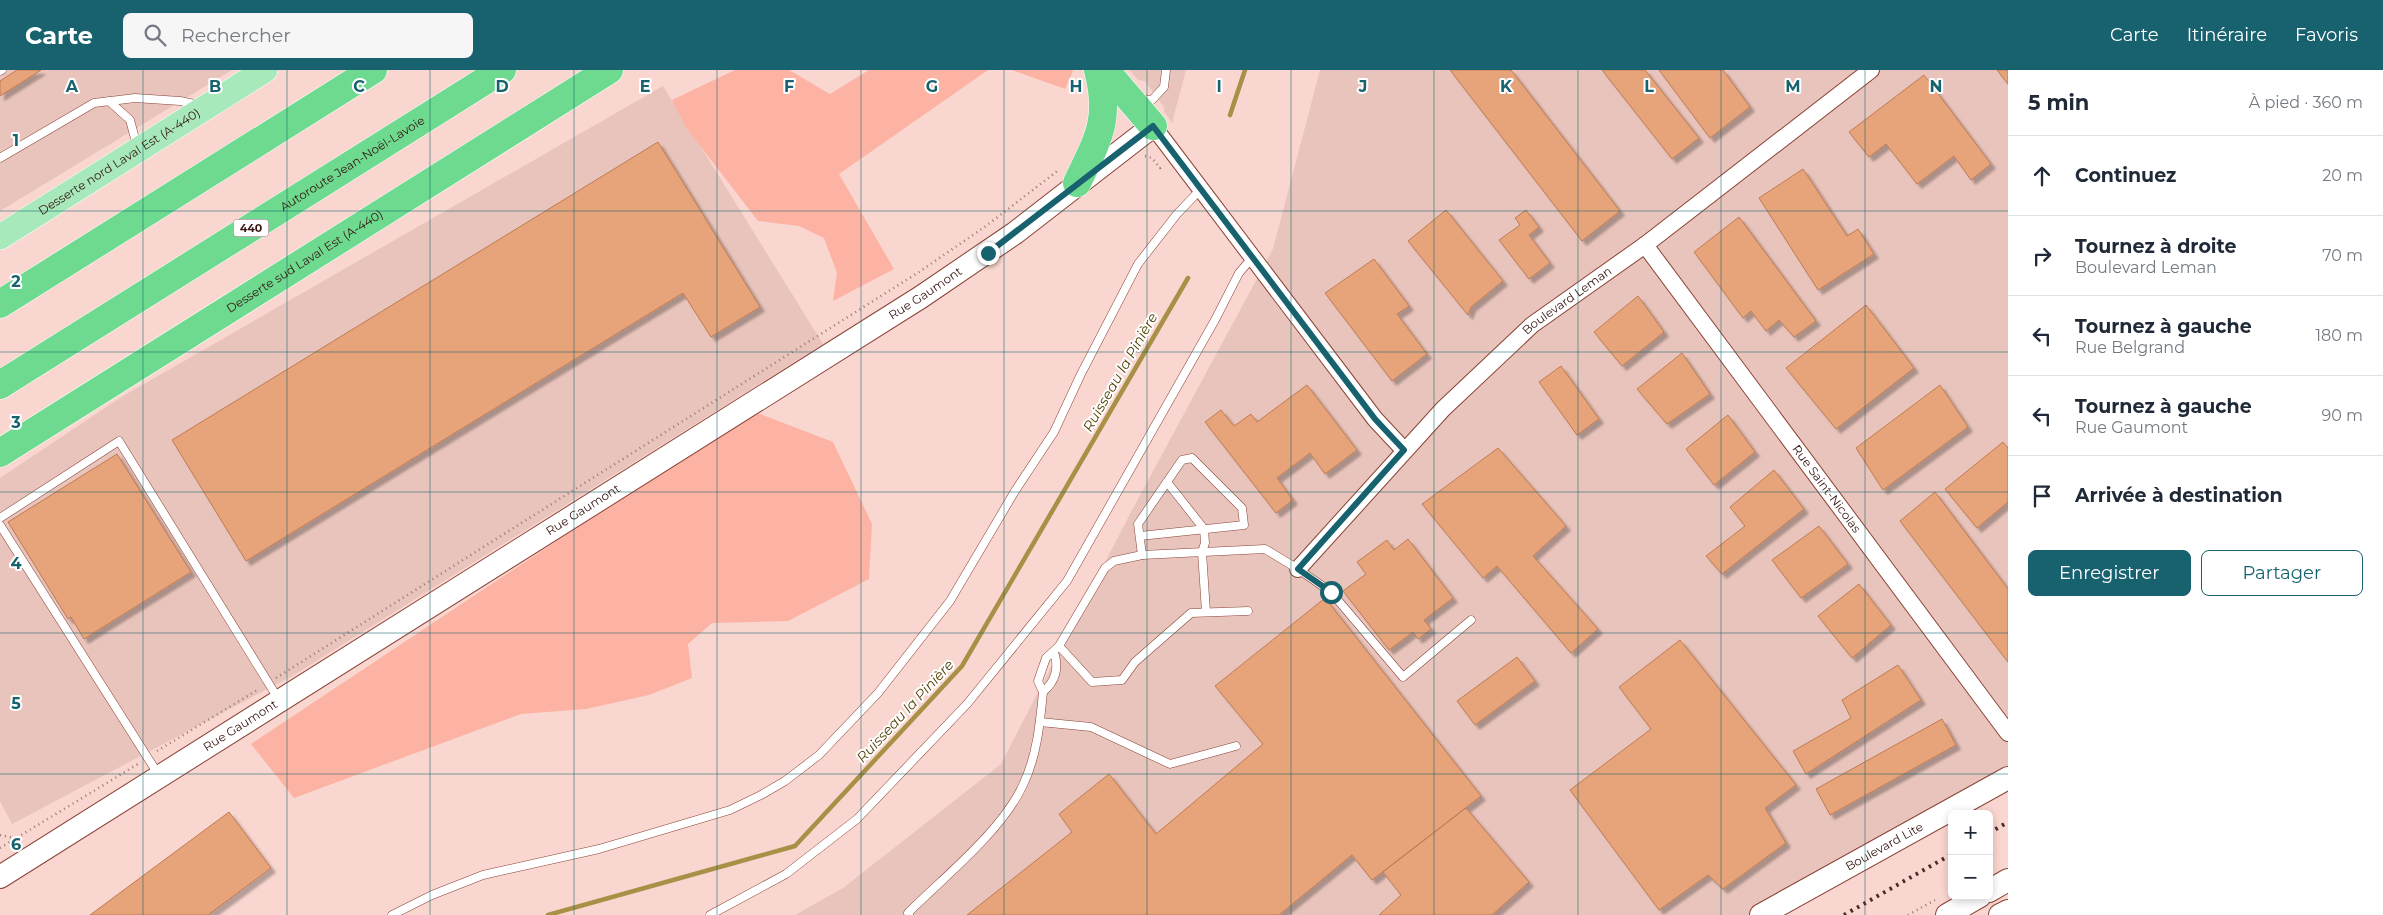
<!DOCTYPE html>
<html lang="fr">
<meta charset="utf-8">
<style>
:root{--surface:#fff;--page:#f6f6f7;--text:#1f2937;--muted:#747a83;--line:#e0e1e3;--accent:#17626e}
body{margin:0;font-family:Montserrat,sans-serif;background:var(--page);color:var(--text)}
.controls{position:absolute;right:15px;bottom:15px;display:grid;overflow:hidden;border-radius:8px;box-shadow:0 2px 8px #0003}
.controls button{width:45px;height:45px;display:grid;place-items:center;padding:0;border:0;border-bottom:1px solid var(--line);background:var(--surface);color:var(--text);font:25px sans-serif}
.stop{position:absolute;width:15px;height:15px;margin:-11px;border:4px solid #17626e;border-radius:50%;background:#fff}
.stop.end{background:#17626e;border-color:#fff;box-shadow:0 1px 5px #0008}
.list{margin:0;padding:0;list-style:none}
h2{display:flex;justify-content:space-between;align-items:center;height:65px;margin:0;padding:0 20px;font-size:21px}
h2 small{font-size:16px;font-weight:400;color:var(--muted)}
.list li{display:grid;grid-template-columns:32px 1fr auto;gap:15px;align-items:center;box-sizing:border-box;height:80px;padding:0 20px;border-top:1px solid var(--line)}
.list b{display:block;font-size:19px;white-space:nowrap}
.list p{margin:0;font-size:16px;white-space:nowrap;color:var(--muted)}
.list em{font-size:16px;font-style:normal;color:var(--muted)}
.actions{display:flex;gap:10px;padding:15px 20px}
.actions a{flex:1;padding:11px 0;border:1px solid var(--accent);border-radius:8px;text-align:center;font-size:18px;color:var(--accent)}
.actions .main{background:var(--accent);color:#fff}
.icon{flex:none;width:28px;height:28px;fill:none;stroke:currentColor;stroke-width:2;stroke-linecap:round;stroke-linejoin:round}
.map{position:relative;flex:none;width:2008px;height:845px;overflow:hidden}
header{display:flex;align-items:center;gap:30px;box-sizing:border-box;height:70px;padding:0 25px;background:var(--accent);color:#fff}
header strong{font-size:24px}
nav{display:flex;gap:28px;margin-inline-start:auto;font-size:18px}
.search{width:350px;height:45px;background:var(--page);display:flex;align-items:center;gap:12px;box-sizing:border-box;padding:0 18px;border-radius:8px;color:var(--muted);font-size:19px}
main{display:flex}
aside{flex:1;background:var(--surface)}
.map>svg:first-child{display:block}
.built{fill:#e9c4bc}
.green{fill:#fdb3a4}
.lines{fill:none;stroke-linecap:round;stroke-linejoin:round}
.stream{stroke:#a89046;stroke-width:4.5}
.building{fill:#e7a37a;stroke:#bf7c52;filter:url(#shadow)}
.lane-casing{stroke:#8b4235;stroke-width:9}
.street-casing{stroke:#8b4235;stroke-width:18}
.secondary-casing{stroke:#8b4235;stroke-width:24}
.primary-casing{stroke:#fff;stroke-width:26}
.highway-casing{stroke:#fff;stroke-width:29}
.path{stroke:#997872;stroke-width:2.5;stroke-dasharray:1 4;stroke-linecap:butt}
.lane{stroke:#fff;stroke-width:8}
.street{stroke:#fff;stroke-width:16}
.secondary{stroke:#fff;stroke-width:22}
.primary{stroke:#a8e9bc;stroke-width:25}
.highway{stroke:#6eda8f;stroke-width:28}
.rail{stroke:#4b2b25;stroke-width:4;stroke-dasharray:2.5 5;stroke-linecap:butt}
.route{stroke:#17626e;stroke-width:6}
.grid{fill:none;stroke:#17626e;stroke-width:1;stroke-opacity:0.55}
.labels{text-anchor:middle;stroke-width:4;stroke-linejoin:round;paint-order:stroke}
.shield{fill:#fff;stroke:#725c58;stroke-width:1}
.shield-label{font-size:11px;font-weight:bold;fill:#351610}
.street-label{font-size:12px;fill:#351610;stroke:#fff}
.water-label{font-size:14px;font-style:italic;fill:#544305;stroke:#fff}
.grid-label{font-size:16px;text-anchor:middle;font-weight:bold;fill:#17626e;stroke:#fff;stroke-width:4;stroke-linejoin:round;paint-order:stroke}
</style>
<header>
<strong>Carte</strong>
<div class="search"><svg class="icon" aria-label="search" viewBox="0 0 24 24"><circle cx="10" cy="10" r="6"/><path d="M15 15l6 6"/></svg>Rechercher</div>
<nav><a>Carte</a><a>Itinéraire</a><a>Favoris</a></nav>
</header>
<main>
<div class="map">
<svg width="2008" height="845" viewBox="0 0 2008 845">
<defs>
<filter id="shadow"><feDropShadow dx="4.5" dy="4.5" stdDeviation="1" flood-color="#0004"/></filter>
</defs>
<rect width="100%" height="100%" fill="#f9d6cf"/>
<g class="built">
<path d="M0,0H232L0,141Z"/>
<path d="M1130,0H1186L1172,53L1164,41V37L1145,11L1138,10Z"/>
<path d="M1320,0H2008V708L1761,845H795L843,818L1001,694L1131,442L1273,179Z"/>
<path d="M663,16L823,274L294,605L12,754L0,731V408L123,326Z"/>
</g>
<g class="green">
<path d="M735,0H789L830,24L869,0H988L839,104L894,199L833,231L837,203L824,168L799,156L758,151L687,59L672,30Z"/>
<path d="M1012,0H1072L1073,1L1065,19Z"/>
<path d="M752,341L833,372L872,454L869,509L788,551L712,553L688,574L692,608L649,625L586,639L521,644L294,728L251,674Z"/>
</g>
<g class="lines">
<g class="stream">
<path d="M1230,45L1245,0"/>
<path d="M548,845L795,776L962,596L1188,208"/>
</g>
</g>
<g class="building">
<path d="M17,0H41L0,26V11Z"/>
<path d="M1450,0H1511L1620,141L1582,171Z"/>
<path d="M1602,0H1645L1699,68L1672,89Z"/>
<path d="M1659,0H1723L1750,37L1710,68Z"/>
<path d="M1997,0H2008V14Z"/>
<path d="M1924,5L1991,94L1971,110L1954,86L1917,114L1886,74L1869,87L1849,62Z"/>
<path d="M658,72L760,237L711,267L683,223L246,491L172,370Z"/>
<path d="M1803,99L1847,166L1858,159L1874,184L1818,220L1759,128Z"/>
<path d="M1446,140L1503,211L1471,237L1468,245L1408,171Z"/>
<path d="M1526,140L1539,157L1529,165L1550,193L1529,209L1499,170L1520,155L1515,148Z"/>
<path d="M1739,147L1816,251L1794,267L1779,250L1766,261L1751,241L1743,248L1694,182Z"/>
<path d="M1374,189L1409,236L1397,244L1427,284L1392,311L1325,223Z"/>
<path d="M1638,226L1664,262L1622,296L1594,262Z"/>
<path d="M1866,235L1914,298L1836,359L1786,298Z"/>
<path d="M1682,283L1710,324L1667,354L1637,319Z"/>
<path d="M1561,296L1599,349L1577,365L1539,312Z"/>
<path d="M1307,315L1357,380L1325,404L1310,383L1277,408L1293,430L1276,443L1205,352L1221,340L1234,356L1251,344L1257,352Z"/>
<path d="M1940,315L1968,357L1883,420L1856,378Z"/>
<path d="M1728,345L1755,382L1714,415L1686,379Z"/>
<path d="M2003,372L2008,378V432L1977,458L1945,419Z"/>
<path d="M1498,378L1566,456L1533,486L1598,559L1571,583L1497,496L1483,508L1422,434Z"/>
<path d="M117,384L191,502L84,569L71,547L68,549L8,452Z"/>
<path d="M1774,400L1804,439L1722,504L1706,486L1745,456L1730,437Z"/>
<path d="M1935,422L2008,519V592L1900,451Z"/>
<path d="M1819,456L1848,494L1801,528L1772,490Z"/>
<path d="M1408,469L1453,528L1424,550L1431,559L1418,569L1413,562L1389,580L1343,521L1366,504L1357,492L1387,470L1394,480Z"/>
<path d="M1859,514L1891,555L1852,588L1818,546Z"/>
<path d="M1325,528L1481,726L1372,810L1352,785L1279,845H967L1072,762L1059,744L1109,704L1156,764L1263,674L1215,616Z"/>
<path d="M1680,570L1796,715L1765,738L1786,773L1723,819L1708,805L1659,840L1570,720L1651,659L1619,617Z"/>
<path d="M1517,587L1535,611L1475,655L1457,631Z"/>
<path d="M1898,595L1921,630L1806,704L1793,681L1851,648L1842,630Z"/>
<path d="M1942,649L1956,675L1830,745L1816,719Z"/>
<path d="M1466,738L1529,812L1492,845H1379L1401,825L1383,802Z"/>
<path d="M229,742L271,798L208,845H90Z"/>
</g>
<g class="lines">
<defs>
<g id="lane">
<path d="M0,1L2,0"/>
<path d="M1139,30H1152L1164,17L1166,0"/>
<path d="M109,31L130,50L137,76"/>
<path d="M0,88L94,33L135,28L180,31L199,35"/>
<path d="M1167,412L1204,459L1205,473L1202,482L1206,542"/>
<path d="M0,448L119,371L279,630"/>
<path d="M0,455L158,704"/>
<path d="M1140,466L1244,455L1242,438L1192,388L1182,390L1138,454L1142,485"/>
<path d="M1248,541L1191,543L1135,592L1122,610L1092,612L1059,576L1105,498L1114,491L1142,485L1265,479L1298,499L1331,522L1403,607L1471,550"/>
<path d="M1054,582C1059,597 1056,611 1043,622L1038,611L1046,588L1059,576"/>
<path d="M1040,652L1091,657L1170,694L1236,676"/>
<path d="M392,845L432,825L483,805L599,779L730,740L761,725L785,711L819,685L878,623L950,531L1015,421L1054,362L1081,304L1138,194L1177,144L1201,119"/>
<path d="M710,845L786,804L857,749L967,634L1067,511L1215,250L1239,203L1252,188"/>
<path d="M909,845L908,843C944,807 1002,761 1023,715C1037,686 1040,653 1043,622"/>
</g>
<g id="street">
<path d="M1153,56L1375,349L1404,380"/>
<path id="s1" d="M1645,175L2008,663"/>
<path id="s2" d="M1298,499L1443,339L1532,255L1645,175L1871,0"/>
</g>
<g id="secondary">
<path id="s3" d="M0,807L921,227L1015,163L1153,56"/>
<path d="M1989,821L2008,810"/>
<path id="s4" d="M1761,845L2008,708"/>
<path d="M1947,845L1980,826"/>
<path d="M2000,845L2008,841"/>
</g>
<g id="primary">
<path id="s5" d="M0,167L265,0"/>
</g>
<g id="highway">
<path d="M1105,0L1153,56"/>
<path d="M1077,113C1098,69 1111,50 1098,0"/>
<path d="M0,234L373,0"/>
<path id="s6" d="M0,315L502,0"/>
<path id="s7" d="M0,383L609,0"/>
</g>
</defs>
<use href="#lane" class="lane-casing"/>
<use href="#street" class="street-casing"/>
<use href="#secondary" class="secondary-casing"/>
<use href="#primary" class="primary-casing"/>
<use href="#highway" class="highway-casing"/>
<g class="path">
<path d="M1145,86L1152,88L1160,98L1164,95"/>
<path d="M276,608L919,202L986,156L1060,99"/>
<path d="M157,681L259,619"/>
<path d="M0,765L15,768"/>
<path d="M0,778L138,694"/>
<path d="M1908,845L1935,830"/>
</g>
<use href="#lane" class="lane"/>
<use href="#street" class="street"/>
<use href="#secondary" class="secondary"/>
<use href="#primary" class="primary"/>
<use href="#highway" class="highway"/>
<g class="rail">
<path d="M1989,763L2008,752"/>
<path d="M1844,845L1952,784"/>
</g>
</g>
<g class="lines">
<path class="route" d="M988,183L1153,56L1375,349L1404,380L1298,499L1331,522"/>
</g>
<path class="grid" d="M143,0V845M287,0V845M430,0V845M574,0V845M717,0V845M861,0V845M1004,0V845M1147,0V845M1291,0V845M1434,0V845M1578,0V845M1721,0V845M1865,0V845M0,141H2008M0,282H2008M0,422H2008M0,563H2008M0,704H2008"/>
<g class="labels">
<rect class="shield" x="233.5" y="149.5" width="35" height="17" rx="4"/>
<g class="shield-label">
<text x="251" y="162">440</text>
</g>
<g class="street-label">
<text dy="4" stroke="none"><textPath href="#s5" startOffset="141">Desserte nord Laval Est (A-440)</textPath></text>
<text dy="4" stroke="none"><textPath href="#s6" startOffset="416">Autoroute Jean-Noël-Lavoie</textPath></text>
<text dy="4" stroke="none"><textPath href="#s7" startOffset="360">Desserte sud Laval Est (A-440)</textPath></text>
<text dy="4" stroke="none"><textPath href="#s3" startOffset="1094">Rue Gaumont</textPath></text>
<text dy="4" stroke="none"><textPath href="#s2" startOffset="381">Boulevard Leman</textPath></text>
<text dy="4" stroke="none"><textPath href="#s1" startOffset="304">Rue Saint-Nicolas</textPath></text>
<text dy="4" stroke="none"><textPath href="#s3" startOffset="689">Rue Gaumont</textPath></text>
<text dy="4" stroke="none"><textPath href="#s3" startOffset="284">Rue Gaumont</textPath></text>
<text dy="4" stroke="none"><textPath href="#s4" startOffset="141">Boulevard Lite</textPath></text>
</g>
<g class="water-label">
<text transform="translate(1120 302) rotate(-60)" y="5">Ruisseau la Pinière</text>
<text transform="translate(905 641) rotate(-47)" y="5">Ruisseau la Pinière</text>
</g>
</g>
<g class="grid-label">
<text x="72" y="22">A</text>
<text x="215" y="22">B</text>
<text x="359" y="22">C</text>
<text x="502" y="22">D</text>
<text x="645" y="22">E</text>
<text x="789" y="22">F</text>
<text x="932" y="22">G</text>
<text x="1076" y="22">H</text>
<text x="1219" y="22">I</text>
<text x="1363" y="22">J</text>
<text x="1506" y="22">K</text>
<text x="1649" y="22">L</text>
<text x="1793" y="22">M</text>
<text x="1936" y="22">N</text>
<text x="16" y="76">1</text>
<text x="16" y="217">2</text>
<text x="16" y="358">3</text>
<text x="16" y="499">4</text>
<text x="16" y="639">5</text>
<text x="16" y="780">6</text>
</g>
</svg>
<div class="controls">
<button>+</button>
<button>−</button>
</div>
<div class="stop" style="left:1331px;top:522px"></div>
<div class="stop end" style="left:988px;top:183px"></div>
</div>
<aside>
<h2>5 min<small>À pied · 360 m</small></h2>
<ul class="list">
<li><svg class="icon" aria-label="ahead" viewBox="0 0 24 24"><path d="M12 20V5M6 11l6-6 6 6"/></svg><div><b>Continuez</b></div><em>20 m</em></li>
<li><svg class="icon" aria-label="right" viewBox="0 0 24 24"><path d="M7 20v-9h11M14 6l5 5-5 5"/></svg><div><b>Tournez à droite</b><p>Boulevard Leman</p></div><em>70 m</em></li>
<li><svg class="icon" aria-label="left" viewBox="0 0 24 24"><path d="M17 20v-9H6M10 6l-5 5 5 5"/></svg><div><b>Tournez à gauche</b><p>Rue Belgrand</p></div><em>180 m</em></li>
<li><svg class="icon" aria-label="left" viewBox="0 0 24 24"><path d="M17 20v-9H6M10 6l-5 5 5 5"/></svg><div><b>Tournez à gauche</b><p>Rue Gaumont</p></div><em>90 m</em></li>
<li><svg class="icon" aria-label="arrive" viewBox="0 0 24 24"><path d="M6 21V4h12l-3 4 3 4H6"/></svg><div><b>Arrivée à destination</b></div></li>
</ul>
<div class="actions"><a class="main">Enregistrer</a><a>Partager</a></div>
</aside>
</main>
